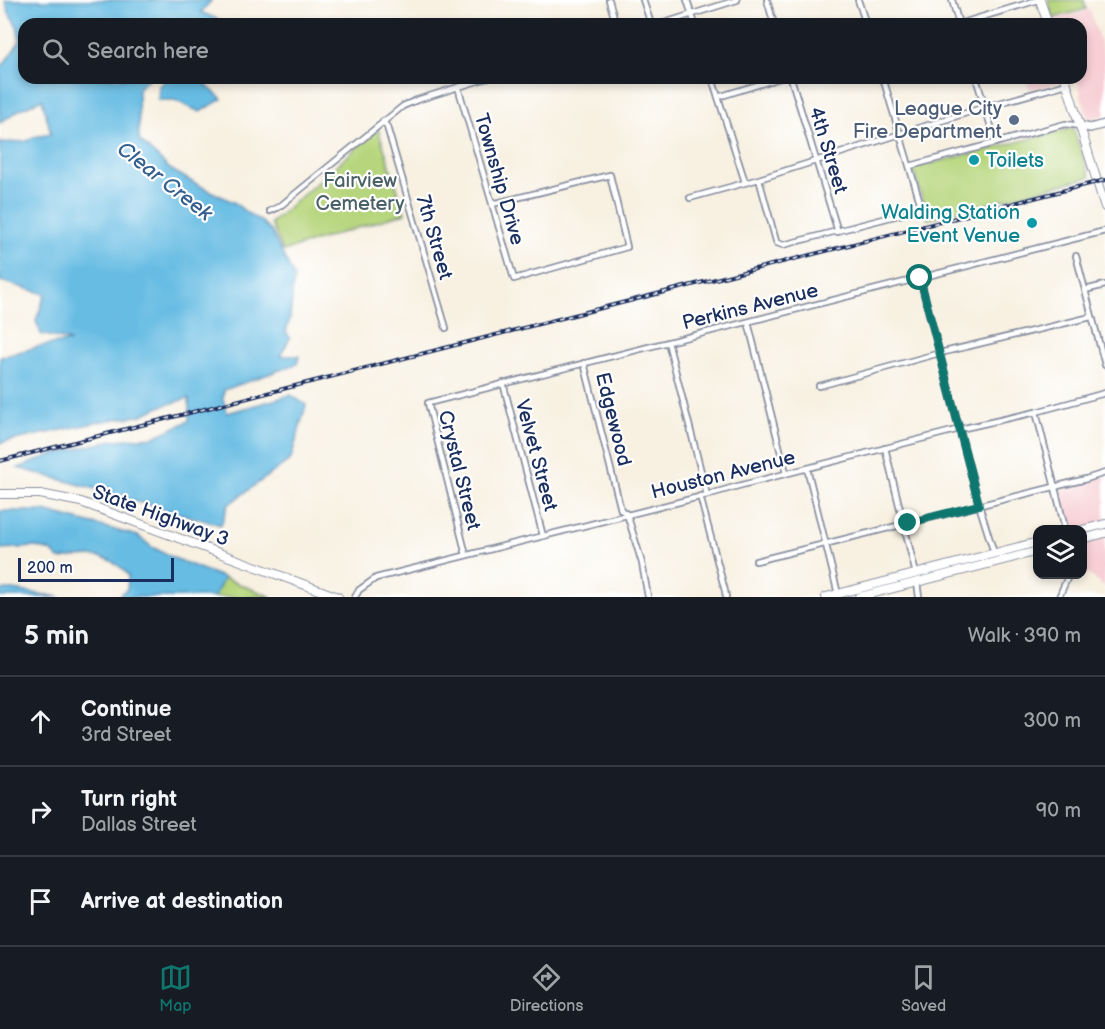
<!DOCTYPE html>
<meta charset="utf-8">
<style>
:root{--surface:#171b24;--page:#20242c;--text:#f1f3f6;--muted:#9ea1a6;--line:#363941;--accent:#0f766e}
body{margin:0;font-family:"Balsamiq Sans",sans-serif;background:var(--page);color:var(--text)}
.controls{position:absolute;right:18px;bottom:18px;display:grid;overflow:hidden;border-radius:12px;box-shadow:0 3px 9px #0003}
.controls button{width:54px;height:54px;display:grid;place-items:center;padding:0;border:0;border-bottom:2px solid var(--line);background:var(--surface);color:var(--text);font:30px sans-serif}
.scale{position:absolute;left:18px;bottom:15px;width:156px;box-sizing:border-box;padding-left:6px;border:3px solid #1b2f5e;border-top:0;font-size:16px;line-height:21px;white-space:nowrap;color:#1b2f5e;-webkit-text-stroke:4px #fff;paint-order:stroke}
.stop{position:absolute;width:18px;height:18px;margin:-14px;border:4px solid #0f766e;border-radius:50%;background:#fff}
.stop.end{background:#0f766e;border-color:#fff;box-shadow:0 2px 6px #0008}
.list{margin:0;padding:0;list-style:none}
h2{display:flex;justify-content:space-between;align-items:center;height:78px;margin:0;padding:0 24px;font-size:26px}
h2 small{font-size:20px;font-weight:400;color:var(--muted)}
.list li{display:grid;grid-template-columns:39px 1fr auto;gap:18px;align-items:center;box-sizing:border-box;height:90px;padding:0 24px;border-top:2px solid var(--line)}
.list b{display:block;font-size:22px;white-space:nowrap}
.list p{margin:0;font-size:20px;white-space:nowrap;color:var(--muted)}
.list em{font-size:20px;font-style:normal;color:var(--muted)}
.icon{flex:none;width:33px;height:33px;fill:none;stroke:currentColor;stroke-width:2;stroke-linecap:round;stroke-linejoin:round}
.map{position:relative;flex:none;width:1105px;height:597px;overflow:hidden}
.search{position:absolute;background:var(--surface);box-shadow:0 3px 9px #0003;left:18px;right:18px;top:18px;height:66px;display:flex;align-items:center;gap:15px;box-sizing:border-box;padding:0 21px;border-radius:18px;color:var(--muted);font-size:22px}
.sheet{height:348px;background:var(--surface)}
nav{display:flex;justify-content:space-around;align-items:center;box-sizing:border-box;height:84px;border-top:2px solid var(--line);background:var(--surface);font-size:16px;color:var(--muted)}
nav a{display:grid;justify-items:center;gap:3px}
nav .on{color:var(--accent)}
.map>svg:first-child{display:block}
.built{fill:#f7cfd4}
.green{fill:#b6d57c;stroke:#68826d;stroke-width:1.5}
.water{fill:#66bce3;stroke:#4076a0;stroke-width:1.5}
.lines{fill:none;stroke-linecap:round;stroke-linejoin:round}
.street-casing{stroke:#8a90a0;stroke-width:8}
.secondary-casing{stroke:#8a90a0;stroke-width:10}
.primary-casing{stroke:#8a90a0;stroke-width:10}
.street{stroke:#fff;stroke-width:4.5}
.secondary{stroke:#fff;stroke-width:7}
.primary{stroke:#fff;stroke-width:8}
.rail-casing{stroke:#1b2f5e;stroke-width:4}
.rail{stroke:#fff;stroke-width:1.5;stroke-dasharray:4.5;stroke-linecap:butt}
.route{stroke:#0f766e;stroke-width:8}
.service-dot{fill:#5c6f8a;stroke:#fff;stroke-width:2}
.culture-dot{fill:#0f9aa8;stroke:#fff;stroke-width:2}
.labels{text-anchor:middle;stroke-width:4.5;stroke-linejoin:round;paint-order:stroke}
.service-label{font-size:20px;fill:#4e5e75;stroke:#fff;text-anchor:end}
.street-label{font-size:20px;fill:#1b2f5e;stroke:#fff}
.culture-label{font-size:20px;fill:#0d838f;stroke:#fff;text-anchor:start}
.park-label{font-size:20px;fill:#4a6167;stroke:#fff}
.water-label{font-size:21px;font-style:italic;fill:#35608d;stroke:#fff}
</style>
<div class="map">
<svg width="1105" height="597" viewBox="0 0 1105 597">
<rect width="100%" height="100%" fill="#fff"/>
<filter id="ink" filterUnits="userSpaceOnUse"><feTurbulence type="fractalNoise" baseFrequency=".0167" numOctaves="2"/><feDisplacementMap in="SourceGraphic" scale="12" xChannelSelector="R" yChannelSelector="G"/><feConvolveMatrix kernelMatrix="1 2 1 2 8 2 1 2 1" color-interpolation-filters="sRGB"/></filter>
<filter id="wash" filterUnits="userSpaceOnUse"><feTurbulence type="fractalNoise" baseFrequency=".008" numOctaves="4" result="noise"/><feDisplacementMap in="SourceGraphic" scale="24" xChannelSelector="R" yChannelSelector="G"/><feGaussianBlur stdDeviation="1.35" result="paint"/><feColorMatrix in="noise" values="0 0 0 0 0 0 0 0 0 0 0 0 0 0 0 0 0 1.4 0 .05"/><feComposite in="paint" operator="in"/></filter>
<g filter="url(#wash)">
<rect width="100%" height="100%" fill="#f8f1e2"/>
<g class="built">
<path d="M1090,10L1105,58V115L1088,119L1076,78H1081V24H1054L1053,20Z"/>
<path d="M1026,78H1073L1030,91Z"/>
<path d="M1105,475V587L1083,570L1082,530L1070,529L1060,489Z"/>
</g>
<g class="green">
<path d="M1048,0H1084L1086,9L1053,18Z"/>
<path d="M1073,128L1090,177L928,219L913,168Z"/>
<path d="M378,129L405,213L283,251L271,223Z"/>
<path d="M224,578L272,597H214Z"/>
</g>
<g class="water">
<path d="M5,0H212L201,12L222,21L220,24H24V78H149L138,89L139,140L170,169L194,183L235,203L247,213L262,222L271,231L294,277L290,318L286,332L290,338L280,356H299L297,364L224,390L223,399L227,413L291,395L306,405L291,459L228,505L221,525L127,499L103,491L18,468L51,455L113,440L154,437L189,421V398L159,407L140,416L109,420L0,443V357L41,346L71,341L41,334L36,321L45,294L0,281V143L27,141L33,137L51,134L42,99L19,110L0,123V69L20,41L17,26L9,13Z"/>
<path d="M169,78H205L206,85L222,99L200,112L174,100H158L159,86Z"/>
<path d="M0,511H44L138,536L152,547L174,558L224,578L214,597H120V595L127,589L128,575C107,550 87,556 59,559L51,551L36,547L0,549Z"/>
<path d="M0,590H13L60,597H0Z"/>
</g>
</g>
<g filter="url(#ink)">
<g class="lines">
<defs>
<g id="street">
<path d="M609,0L616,24"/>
<path d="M643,0L651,24"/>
<path d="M687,0L695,24"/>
<path d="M767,0L774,24"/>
<path d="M858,0L866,24"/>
<path d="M952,0L959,24"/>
<path d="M661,24L737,0"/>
<path d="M959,24L1038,0"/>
<path d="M712,78L745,182"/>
<path d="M791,78L838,232"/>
<path d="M976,78L996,143"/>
<path d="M458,87L514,279L627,247L610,175L492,204"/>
<path d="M718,97L780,78"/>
<path d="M383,121L387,127L446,328"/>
<path d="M910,166L1065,124L1081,126"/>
<path d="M759,179L776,241L777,243L783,245L922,209L883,78"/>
<path d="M690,198L759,179L985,107L1067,84"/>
<path d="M270,211L279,207L403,106L417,100L487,78"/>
<path d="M1076,256L1105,365"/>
<path d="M920,278L979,505L994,553"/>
<path d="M1085,290L1105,285"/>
<path d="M748,322L786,473"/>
<path d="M668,342L707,495"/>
<path d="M584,363L621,510L627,514L642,563L648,597"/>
<path d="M503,383L543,536"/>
<path d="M819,386L940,353L1091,317"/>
<path d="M1036,412L1064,524L1063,530"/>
<path d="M885,448L916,574"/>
<path d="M807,468L838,594"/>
<path d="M700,496L725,591L726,597"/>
<path d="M466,555L428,403L1105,231"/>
<path d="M756,561L1086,479L1105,473"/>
<path d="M917,582L919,597"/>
<path d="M355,597L359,590L376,578L707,495L738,486L960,429L1036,412L1105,393"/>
<path d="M1059,597L1069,574"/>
</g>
<path id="secondary" d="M1081,126L1090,128L1105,124"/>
<g id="primary">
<path d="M1040,0L1048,24"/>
<path d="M1065,78L1105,207"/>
<path d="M0,494H40L81,502L338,597"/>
<path d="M1082,530L1105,524"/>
<path d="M1082,539L1105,533"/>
<path d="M826,597L1038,542"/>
<path d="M859,597L1038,551"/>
</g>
</defs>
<use href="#street" class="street-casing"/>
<use href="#secondary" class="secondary-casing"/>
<use href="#primary" class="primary-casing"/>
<use href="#street" class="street"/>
<use href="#secondary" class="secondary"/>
<use href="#primary" class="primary"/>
<defs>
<path id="rail" d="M0,461L1105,180"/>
</defs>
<use href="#rail" class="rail-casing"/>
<use href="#rail" class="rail"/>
</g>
</g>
<g class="lines" filter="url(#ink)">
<path class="route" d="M908,523L979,505L920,278"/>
</g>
<circle class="service-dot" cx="1014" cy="120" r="6"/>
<g class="culture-dot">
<circle cx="974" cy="160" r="6"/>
<circle cx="1032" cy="223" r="6"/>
</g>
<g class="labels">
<g class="service-label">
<text x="1002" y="115">League City<tspan x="1002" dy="23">Fire Department</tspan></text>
</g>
<g class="street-label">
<text transform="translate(829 150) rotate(73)" y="7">4th Street</text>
<text transform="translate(500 179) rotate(74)" y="7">Township Drive</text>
<text transform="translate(435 237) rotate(74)" y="7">7th Street</text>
<text transform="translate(750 306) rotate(-14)" y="7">Perkins Avenue</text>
<text transform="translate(614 419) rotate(76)" y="7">Edgewood</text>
<text transform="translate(537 455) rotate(75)" y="7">Velvet Street</text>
<text transform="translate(460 470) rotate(76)" y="7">Crystal Street</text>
<text transform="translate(723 474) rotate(-14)" y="7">Houston Avenue</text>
<text transform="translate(161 515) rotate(20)" y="7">State Highway 3</text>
</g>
<g class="culture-label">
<text x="986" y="167">Toilets</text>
<text x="1020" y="219" text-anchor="end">Walding Station<tspan x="1020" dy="23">Event Venue</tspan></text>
</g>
<g class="park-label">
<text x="360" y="187">Fairview<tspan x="360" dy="23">Cemetery</tspan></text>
</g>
<g class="water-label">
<text transform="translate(165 181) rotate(38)" y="7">Clear Creek</text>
</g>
</g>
</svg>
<div class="controls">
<button><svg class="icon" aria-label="layers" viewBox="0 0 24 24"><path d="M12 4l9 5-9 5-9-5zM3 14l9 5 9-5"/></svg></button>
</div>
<div class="scale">200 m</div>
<div class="stop" style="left:920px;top:278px"></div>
<div class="stop end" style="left:908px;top:523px"></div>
<div class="search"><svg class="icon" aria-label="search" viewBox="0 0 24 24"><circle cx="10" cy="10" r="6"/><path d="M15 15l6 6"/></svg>Search here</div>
</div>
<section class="sheet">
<h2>5 min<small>Walk · 390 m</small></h2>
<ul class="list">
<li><svg class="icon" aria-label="ahead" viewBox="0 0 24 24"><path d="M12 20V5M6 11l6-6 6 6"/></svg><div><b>Continue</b><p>3rd Street</p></div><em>300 m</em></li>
<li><svg class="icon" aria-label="right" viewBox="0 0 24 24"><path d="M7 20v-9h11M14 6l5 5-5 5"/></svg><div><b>Turn right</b><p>Dallas Street</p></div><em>90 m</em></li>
<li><svg class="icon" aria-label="arrive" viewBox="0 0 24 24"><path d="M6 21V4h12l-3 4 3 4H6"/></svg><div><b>Arrive at destination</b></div></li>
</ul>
</section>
<nav>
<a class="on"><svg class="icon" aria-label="map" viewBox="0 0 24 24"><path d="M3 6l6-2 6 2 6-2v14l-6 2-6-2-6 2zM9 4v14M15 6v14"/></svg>Map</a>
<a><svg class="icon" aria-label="directions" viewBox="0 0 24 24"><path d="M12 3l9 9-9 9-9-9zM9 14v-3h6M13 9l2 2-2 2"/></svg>Directions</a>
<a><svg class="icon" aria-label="saved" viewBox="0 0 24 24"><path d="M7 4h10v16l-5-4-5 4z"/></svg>Saved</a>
</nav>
